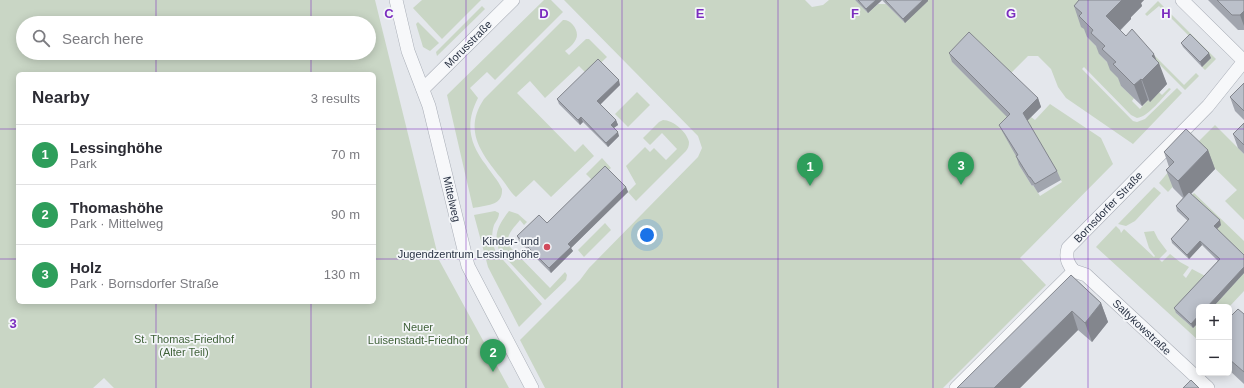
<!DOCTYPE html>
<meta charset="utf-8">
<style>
:root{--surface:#fff;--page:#f7f7f7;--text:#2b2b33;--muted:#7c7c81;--line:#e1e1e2;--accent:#db2777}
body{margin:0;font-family:Helvetica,sans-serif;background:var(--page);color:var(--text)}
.controls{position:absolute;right:12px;bottom:12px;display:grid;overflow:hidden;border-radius:6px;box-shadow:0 2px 10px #0003}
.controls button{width:36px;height:36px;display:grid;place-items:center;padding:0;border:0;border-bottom:1px solid var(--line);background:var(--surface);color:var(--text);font:20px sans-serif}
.you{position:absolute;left:647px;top:235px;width:14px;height:14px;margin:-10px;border:3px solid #fff;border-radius:50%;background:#1a73e8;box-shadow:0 0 0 6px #1a73e833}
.badge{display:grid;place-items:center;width:26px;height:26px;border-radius:50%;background:var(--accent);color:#fff;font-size:13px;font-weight:700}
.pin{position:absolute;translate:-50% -33px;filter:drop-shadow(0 1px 2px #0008)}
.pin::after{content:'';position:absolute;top:21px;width:14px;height:12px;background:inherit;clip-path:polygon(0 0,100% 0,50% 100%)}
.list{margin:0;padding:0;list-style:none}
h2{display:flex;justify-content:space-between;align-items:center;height:52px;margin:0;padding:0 16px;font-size:17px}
h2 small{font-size:13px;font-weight:400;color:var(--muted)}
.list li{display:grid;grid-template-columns:26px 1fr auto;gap:12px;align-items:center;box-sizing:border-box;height:60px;padding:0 16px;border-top:1px solid var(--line)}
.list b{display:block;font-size:15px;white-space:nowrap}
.list p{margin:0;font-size:13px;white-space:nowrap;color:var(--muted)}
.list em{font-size:13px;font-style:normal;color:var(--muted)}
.icon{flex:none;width:22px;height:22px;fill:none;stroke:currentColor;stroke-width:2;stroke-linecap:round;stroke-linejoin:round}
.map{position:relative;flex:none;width:1244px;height:388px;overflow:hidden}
.search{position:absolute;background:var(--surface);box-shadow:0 2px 10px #0003;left:16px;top:16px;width:360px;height:44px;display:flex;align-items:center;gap:10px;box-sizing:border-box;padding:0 14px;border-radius:22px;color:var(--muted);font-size:15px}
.panel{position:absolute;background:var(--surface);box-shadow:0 2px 10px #0003;left:16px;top:72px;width:360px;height:232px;border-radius:6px}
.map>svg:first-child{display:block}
.green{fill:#c9d6c5;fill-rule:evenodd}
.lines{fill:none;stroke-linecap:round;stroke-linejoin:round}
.street-casing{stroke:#a9aeb7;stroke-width:14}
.street{stroke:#f7f8fa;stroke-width:13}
.wall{fill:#a1a5ae}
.shaded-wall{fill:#83868d}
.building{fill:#bbc0ca;stroke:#83868d}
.grid{fill:none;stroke:#7b2cbf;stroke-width:1;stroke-opacity:0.55}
.poi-dot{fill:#d1495b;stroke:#f4f6f9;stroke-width:1.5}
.labels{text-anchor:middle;stroke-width:3.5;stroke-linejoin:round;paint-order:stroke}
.street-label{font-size:11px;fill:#2b3445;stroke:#f4f6f9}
.poi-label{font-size:11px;fill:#2b3445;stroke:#f4f6f9;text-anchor:end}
.park-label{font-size:11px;fill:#3f6138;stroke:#f4f6f9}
.grid-label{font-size:13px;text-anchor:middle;font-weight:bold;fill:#7b2cbf;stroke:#f4f6f9;stroke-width:3.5;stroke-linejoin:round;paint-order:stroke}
</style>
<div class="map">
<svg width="1244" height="388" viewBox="0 0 1244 388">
<rect width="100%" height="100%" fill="#e4e7ec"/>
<g class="green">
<path d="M0,0H375L439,260L509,388H114L104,378L93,388H0ZM23,23H369V53H23ZM18,74H374V302H18Z"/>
<path d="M422,0H481L442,39L413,8Z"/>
<path d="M544,0H551L563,12L495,80L487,72L470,88L478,98C465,123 469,143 486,165C491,173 498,180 502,189C503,206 486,205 473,208L447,95Z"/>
<path d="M564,0H805L812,7L823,5L829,0H855L868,13L878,4H886L905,23L927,0H1103L1089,35L1087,37L1101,51L1099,54L1113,68L1123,83L1121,86L1134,98L1132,101L1140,109L1148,100L1150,101L1159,92L1162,95L1169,88L1171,89C1163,97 1148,117 1137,118L1131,115L1084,67L1082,69L1133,121L1137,122L1145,119L1177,88L1182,93L1133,144L1066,98L1058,87L1051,69L1038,56H1028L1008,76L952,62L1013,122L1021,164L1019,165L1032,186L1033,185L1040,196L1062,182L1026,122L1031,117L1035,120L1050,104L1101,138L1113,164L1020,258L1046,285L943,388H545L520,340L580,280L589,268L698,157L702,148L698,136Z"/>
<path d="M1158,1L1216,59L1205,70L1202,67L1211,58L1159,6L1147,16L1145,14Z"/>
<path d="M482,6L485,9L437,56L436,52Z"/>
<path d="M563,20C571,19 580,31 576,39C574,44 569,48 565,51L569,55L586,39H589L607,57L588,75L579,66L545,98L530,81L517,93L575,152L583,144L594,156L551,197L534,180L516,197C510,192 506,184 501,178C481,153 463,130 484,99Z"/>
<path d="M418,22L439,43L430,51L423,47L416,24Z"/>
<path d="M1149,50L1184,85L1196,73L1199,76L1185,90L1147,52Z"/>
<path d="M637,92L650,105L628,127L615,114Z"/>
<path d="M663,120C673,120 687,132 689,142C689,146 688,148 686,151L636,201L628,192L636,184L626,166L645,147L650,152L654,148L666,160L677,149L662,133L650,145L643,138L659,122Z"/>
<path d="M1215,125L1244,154V220L1225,201L1237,190L1193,147Z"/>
<path d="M602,158L611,168L594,182L586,174Z"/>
<path d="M1170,170L1180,179L1168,192L1159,183Z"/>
<path d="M1154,187L1161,193L1135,221L1126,226L1118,224Z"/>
<path d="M1194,193L1244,241V258L1215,231L1221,224L1191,196Z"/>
<path d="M495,211L499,213C499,218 496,221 494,225C491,234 492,244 496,252L542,304L519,327L488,267L474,215Z"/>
<path d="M509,211L518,214L527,222L524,225L520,220C513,229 503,237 511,248L550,288L565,272L567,275L566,280L545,300L500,252C492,235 499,224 509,211Z"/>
<path d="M605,223L611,230L584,257L578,250Z"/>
<path d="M1116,226L1120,230L1121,233L1124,229L1154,257L1155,256L1149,248L1144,232L1154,231L1158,239L1167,251L1159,259L1162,262L1170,254L1180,262L1189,267L1183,275L1186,278L1192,269L1209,278L1176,313L1193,328L1199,322V339L1198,340L1096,247Z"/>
<path d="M1244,273V291L1229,307H1213Z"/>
</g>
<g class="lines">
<defs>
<g id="street">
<path d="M396,0L408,51L429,106L468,266L532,388"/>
<path d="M1182,0L1244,61"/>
<path d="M423,89L513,0"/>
<path d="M1074,271C1068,264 1065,258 1068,248L1208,106L1244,61"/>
<path d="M1074,271L1086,275L1208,388"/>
<path d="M956,388L1074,271"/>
</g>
</defs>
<use href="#street" class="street-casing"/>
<use href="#street" class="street"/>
</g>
<g class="wall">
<path d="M855,0H928V1L905,23L882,0L868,13Z"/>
<path d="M1079,0H1144L1141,3L1142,6L1131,17V19L1120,31L1156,61L1167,84L1150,102L1148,100L1142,106L1121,86L1118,78L1110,70L1107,62L1099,54L1096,46L1087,37L1084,29L1081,27L1074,6Z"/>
<path d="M1208,0H1244V30H1238Z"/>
<path d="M1181,43L1211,58L1202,67L1183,47Z"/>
<path d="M949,53L1038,98L1041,107L1027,121L1057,171L1061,180L1038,193L1033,185L1032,186L1019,165L1016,156L1003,133L999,125L1007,117L952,62Z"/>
<path d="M1244,83V120L1235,111L1230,97Z"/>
<path d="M620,85L600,104L616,120L618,125L614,128L619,136L608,147L583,122L580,125L559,104L557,99Z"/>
<path d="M1244,123V154L1238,148L1233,134Z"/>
<path d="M1208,150L1215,169L1191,194L1221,225L1217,229L1244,255V273L1213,307H1199V322L1193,328L1176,313L1174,308L1218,261L1202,245L1189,259L1172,243L1171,239L1188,221L1177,211L1176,206L1183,198L1173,188L1166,170L1169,167L1164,152Z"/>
<path d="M626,187L628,192L571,248L573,251L551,273L519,241L517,236Z"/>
<path d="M1071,275L1101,303L1108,322L1092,342L1078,330L1020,388Z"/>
<path d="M1244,314V384L1229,370V318Z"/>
</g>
<g class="shaded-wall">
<path d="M876,0H882L868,13L866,9Z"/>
<path d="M923,0H928V1L905,23L903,19Z"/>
<path d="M1122,0H1144L1141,3L1142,6L1131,17V19L1113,37L1106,16Z"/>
<path d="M1244,11V26L1240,15Z"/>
<path d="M1209,53L1211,58L1202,67L1200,62Z"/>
<path d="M1154,54L1158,64L1159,63L1167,84L1150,102L1142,80L1152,56Z"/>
<path d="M1141,79L1148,100L1142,106L1134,85Z"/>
<path d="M619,80L620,85L599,106L597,101Z"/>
<path d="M1038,98L1041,107L1026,122L1023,113Z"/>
<path d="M581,117L583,122L580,125L578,120Z"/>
<path d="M616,120L618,125L612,129L611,125Z"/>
<path d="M618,132L619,136L608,147L606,143Z"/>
<path d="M1208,150L1215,169L1185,200L1178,181Z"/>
<path d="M626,187L628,192L571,248L573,251L551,273L549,268L568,244Z"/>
<path d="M1220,220L1221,225L1215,231L1214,226Z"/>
<path d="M1200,241L1202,245L1189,259L1187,255Z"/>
<path d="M1244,267V273L1213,307H1207Z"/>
<path d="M1101,303L1108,322L1092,342L1085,323Z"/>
<path d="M1072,311L1078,330L1020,388H994Z"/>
<path d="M1199,315V322L1193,328L1191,324Z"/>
</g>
<g class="building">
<path d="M858,0H876L866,9Z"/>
<path d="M885,0H923L903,19Z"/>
<path d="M1079,0H1122L1106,16L1126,36L1132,29L1154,54L1152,56L1159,63L1142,80L1141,79L1134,85L1113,64L1116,62L1102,49L1105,46L1091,33L1093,30L1079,16L1082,13L1074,6Z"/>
<path d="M1217,0H1244V11L1240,15H1232Z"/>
<path d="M969,32L1038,98L1023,113L1057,171L1035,184L1030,177H1029L1016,156L1018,155L999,125L1010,114L949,53Z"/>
<path d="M1190,34L1209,53L1200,62L1181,43Z"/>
<path d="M598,59L619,80L597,101L616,120L611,125L618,132L606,143L581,117L578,120L557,99Z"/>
<path d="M1244,83V111L1230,97Z"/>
<path d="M1244,123V145L1233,134Z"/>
<path d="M1186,129L1208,150L1178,181L1166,170L1174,162L1164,152Z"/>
<path d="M605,166L626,187L568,244L571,247L549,268L517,236L539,215L547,223Z"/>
<path d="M1189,192L1220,220L1214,226L1244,255V267L1207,307H1199V315L1191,324L1174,308L1220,259L1200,241L1187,255L1171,239L1189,219L1176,206Z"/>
<path d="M1071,275L1101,303L1085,323L1072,311L994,388H957Z"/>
<path d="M1238,309L1244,314V372L1229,359V318Z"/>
<path d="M1191,380L1199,388H1183Z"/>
</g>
<path class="grid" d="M156,0V23M311,0V23M466,0V388M622,0V388M778,0V388M933,0V388M1088,0V388M156,53V74M311,53V74M0,129H18M374,129H1244M0,259H18M374,259H1244M156,302V388M311,302V388"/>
<circle class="poi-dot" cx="547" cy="247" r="4"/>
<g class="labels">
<g class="street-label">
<text transform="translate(468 44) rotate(-45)" y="4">Morusstraße</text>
<text transform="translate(452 199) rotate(77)" y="4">Mittelweg</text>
<text transform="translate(1108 207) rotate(-46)" y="4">Bornsdorfer Straße</text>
<text transform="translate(1142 327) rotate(43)" y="4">Saltykowstraße</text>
</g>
<g class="poi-label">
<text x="539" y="245">Kinder- und<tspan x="539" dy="13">Jugendzentrum Lessinghöhe</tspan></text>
</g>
<g class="park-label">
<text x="418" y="331">Neuer<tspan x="418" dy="13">Luisenstadt-Friedhof</tspan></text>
<text x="184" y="343">St. Thomas-Friedhof<tspan x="184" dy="13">(Alter Teil)</tspan></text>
</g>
</g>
<g class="grid-label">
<text x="389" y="18">C</text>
<text x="544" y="18">D</text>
<text x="700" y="18">E</text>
<text x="855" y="18">F</text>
<text x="1011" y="18">G</text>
<text x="1166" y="18">H</text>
<text x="13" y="328">3</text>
</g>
</svg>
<div class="controls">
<button>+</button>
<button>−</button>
</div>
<div class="you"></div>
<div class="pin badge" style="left:810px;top:186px;background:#2e9e5b">1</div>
<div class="pin badge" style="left:493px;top:372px;background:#2e9e5b">2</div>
<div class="pin badge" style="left:961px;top:185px;background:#2e9e5b">3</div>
<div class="search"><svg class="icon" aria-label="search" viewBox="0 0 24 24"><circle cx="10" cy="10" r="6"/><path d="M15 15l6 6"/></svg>Search here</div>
<section class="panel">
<h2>Nearby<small>3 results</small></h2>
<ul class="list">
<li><span class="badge" style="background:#2e9e5b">1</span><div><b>Lessinghöhe</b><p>Park</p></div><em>70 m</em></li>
<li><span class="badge" style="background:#2e9e5b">2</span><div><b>Thomashöhe</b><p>Park · Mittelweg</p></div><em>90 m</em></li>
<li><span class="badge" style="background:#2e9e5b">3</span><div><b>Holz</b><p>Park · Bornsdorfer Straße</p></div><em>130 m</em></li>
</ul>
</section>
</div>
